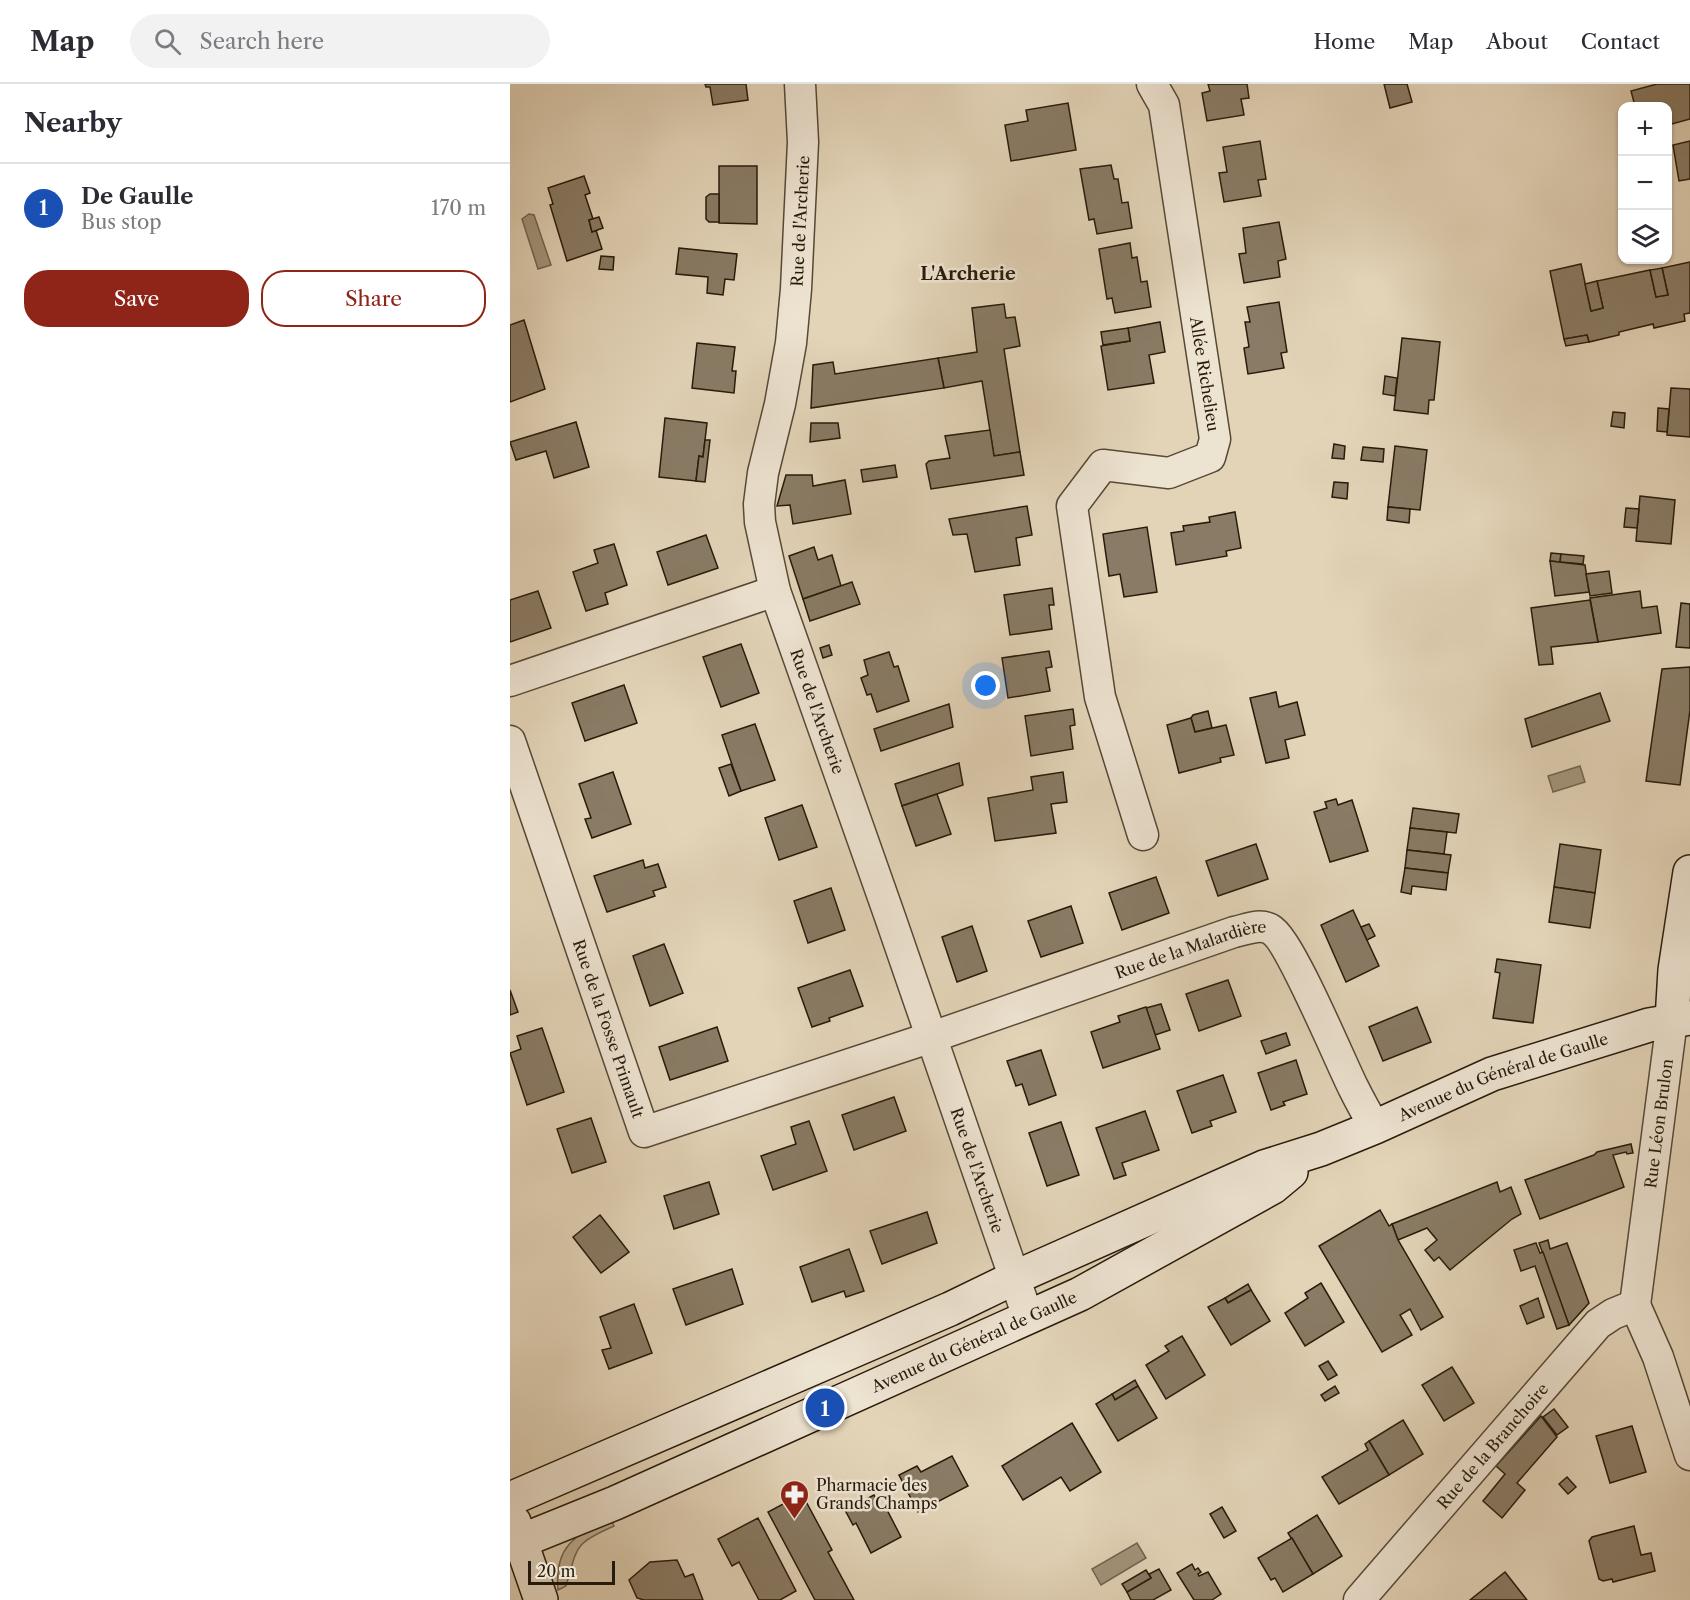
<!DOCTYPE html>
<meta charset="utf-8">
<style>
:root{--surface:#fff;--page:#f2f2f3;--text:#2b2b33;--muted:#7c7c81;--line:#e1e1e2;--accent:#8f2418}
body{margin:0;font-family:"Libre Caslon Text",serif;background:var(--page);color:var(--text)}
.controls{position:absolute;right:18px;top:18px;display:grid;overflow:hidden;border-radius:12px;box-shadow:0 2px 4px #0004}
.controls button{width:54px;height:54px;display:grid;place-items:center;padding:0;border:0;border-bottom:2px solid var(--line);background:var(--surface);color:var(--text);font:30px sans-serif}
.scale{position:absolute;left:18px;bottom:15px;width:87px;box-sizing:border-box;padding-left:6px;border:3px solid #271b0b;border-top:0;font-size:16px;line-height:21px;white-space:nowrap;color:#271b0b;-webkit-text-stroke:4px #ede3d1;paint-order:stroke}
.you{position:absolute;left:476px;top:602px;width:21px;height:21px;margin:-15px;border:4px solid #fff;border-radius:50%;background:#1a73e8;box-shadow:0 0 0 9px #1a73e833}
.badge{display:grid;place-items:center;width:39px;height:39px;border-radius:50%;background:var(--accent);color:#fff;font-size:20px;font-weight:700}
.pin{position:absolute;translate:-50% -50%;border:3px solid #fff;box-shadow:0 2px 6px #0006}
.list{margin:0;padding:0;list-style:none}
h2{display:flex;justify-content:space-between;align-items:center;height:78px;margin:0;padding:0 24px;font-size:26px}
h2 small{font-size:20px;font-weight:400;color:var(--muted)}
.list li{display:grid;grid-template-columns:39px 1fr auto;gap:18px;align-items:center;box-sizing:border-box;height:90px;padding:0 24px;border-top:2px solid var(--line)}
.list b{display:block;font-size:22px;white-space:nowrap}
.list p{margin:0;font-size:20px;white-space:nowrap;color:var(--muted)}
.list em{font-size:20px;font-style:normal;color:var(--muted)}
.actions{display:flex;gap:12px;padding:18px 24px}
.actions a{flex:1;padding:14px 0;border:2px solid var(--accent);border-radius:24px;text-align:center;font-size:21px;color:var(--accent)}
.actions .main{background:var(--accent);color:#fff}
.icon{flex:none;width:33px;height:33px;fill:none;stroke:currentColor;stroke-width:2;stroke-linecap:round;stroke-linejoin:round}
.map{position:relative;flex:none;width:1180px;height:1516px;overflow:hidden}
header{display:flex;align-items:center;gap:36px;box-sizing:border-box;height:84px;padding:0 30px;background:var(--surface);border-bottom:2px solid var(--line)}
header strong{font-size:28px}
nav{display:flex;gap:33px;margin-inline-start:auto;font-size:21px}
.search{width:420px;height:54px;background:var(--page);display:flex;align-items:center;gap:15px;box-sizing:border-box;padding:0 21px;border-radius:33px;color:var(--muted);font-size:22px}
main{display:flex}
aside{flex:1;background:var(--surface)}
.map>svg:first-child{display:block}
.green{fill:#c3b59b;stroke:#756853;stroke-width:1.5}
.water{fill:#a3957d;stroke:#71644f;stroke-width:1.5}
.building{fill:#897b65;stroke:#271b0b;stroke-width:1.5}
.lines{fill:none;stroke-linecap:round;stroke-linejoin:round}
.street-casing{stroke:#564936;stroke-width:33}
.secondary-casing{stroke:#271b0b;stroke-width:36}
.street{stroke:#ede3d1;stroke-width:30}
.secondary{stroke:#ede3d1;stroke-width:33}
.labels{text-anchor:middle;stroke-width:5;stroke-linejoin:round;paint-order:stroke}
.street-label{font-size:16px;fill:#271b0b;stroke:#ede3d1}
.poi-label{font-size:16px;fill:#271b0b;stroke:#ede3d1;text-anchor:start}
.neighbourhood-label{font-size:18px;font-weight:bold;fill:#271b0b;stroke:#ede3d1}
</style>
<header>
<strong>Map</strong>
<div class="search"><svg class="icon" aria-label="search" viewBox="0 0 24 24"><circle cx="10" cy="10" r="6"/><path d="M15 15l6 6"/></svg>Search here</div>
<nav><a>Home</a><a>Map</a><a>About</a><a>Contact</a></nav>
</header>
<main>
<aside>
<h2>Nearby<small></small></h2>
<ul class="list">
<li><span class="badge" style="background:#1a4fb4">1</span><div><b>De Gaulle</b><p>Bus stop</p></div><em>170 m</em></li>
</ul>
<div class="actions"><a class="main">Save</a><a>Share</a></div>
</aside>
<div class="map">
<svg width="1180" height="1516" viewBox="0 0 1180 1516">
<rect width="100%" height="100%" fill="#e3d4b8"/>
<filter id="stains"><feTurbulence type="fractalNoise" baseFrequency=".00333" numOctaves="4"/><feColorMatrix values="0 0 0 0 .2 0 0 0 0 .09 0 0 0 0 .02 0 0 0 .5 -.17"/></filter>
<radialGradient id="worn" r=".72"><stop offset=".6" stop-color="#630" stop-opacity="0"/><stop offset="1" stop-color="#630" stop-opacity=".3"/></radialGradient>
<path class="green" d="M100,1433L104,1442C63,1460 68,1462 56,1502L48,1506C44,1462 65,1452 100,1433Z"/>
<g class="water">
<path d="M19,130L24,131L41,181L28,185L12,135Z"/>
<path d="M1070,682L1075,698L1043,708L1038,692Z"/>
<path d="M627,1459L636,1474L591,1501L582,1485Z"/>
</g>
<g class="building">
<path d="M195,0H236L238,16L203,21L200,3H196Z"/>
<path d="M698,0H737L739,14L731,15L734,31L697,37L692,9L700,7Z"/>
<path d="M874,0H897L902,18L880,24Z"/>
<path d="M1147,0H1180V35L1158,41V22H1125L1121,7Z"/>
<path d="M558,19L566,66L501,77L495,41L518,37L516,26Z"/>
<path d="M750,57L756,95L748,96L751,112L714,118L709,89L717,88L713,63Z"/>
<path d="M1180,57V95L1169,97L1163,61Z"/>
<path d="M601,81L604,95H608L612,119L618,118L622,144L587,150L584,135L579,136L570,85Z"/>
<path d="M209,82H247V140L209,139Z"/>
<path d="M74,92L80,109L75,111L83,135L79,136L82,148L86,146L92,165L57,177L40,121L43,120L38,104Z"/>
<path d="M200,110H209V138H199L196,135V113Z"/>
<path d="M89,133L93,144L82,148L79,136Z"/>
<path d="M769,138L776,175L768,177L770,193L734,199L729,170L736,169L733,144Z"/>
<path d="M620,159L622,174L627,173L631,198L637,197L641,223L605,229L602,214L597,215L589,165Z"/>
<path d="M169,164L227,170L224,196L215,195L213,211L197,209L198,193L166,190Z"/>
<path d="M91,172L104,173L103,186L89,185Z"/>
<path d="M1180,178V229L1174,230L1175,237L1144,244L1143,240L1109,248V251L1079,258L1077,251L1054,255L1040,187L1071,180L1081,227L1093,224L1087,197L1140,186L1146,213L1158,211L1152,184Z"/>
<path d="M1152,184L1158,211L1146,213L1140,186Z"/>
<path d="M1087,197L1093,224L1081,227L1075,200Z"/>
<path d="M769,218L777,268L771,269L774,284L738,290L734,264L739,263L735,238H740L737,223Z"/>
<path d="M494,220L496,234L505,233L510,262L494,265L510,368L484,372L472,297L434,304L428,274L467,268L462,224Z"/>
<path d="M14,236L35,305L0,318V241Z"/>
<path d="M650,238L655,268L639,271L644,299L598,306L591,262L620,257L618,244Z"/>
<path d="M618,244L620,257L593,261L591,248Z"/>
<path d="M1077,251L1079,258L1056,262L1054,255Z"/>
<path d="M892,254L930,258L924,316H919L918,330L884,326Z"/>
<path d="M187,259L225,263L222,287H226L224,309L182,304Z"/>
<path d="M428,274L434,304L301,324L303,281L323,278L325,290Z"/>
<path d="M875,292L887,294L885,312L873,310Z"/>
<path d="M1161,304L1180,305V353L1157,351Z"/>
<path d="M1148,324L1159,325L1157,348L1147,347Z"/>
<path d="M1103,328L1115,329L1114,344L1101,342Z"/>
<path d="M155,334L197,339L193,373L189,372L186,397L149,393Z"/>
<path d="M66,338L79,383L44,394L36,367L6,376L0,358Z"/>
<path d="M301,339H328L330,354L300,358Z"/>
<path d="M480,346L484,372L510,368L514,391L421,405L416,380L419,377L440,374L435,352Z"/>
<path d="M195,356H200L195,398L186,397L189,372L193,373Z"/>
<path d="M824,360L835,362L834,375L822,374Z"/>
<path d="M885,362L917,366L910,426L878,423Z"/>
<path d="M853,363L874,365L873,378L851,376Z"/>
<path d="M385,381L387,393L353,398L351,386Z"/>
<path d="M276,391H302L303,402L335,396L341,430L283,440L280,421L267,422Z"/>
<path d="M824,398L838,399L837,415L822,413Z"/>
<path d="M1130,412L1165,416L1161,460L1126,457Z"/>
<path d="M517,422L522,451L506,454L510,481L465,488L457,450L443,451L439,435Z"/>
<path d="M878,423L900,425L899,439L877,436Z"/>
<path d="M1116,424L1129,425L1127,444L1114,443Z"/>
<path d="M725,428L731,464L716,467L717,472L666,481L661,449L674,447L673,442L700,438L699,433Z"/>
<path d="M637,443L647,508L614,513L610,490L599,492L593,450Z"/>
<path d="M196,451L208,484L158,501L147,468Z"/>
<path d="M104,460L117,501L95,509L98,520L76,527L63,488L88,479L84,466Z"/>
<path d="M304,463L308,476L322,471L331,502L293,515L279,472Z"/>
<path d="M1041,469L1051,470L1050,478L1040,477Z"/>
<path d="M1051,470L1074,472L1073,480L1050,478Z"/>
<path d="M1040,477L1075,481L1079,508L1045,512Z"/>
<path d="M1099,487L1102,509L1080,512L1076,490Z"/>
<path d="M342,498L350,520L300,537L293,515Z"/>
<path d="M542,504L544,521H539L542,545L500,551L494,511Z"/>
<path d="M28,507L41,544L0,558V516Z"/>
<path d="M1130,507L1132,524L1147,522L1151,549L1088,558L1080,514Z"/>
<path d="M1080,516L1088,558L1041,563L1043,580L1029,581L1021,524Z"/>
<path d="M1171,519L1180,520V564L1166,563Z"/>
<path d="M231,560L249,609L211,623L193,573Z"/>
<path d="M319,561L322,571L313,574L310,564Z"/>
<path d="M539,567L542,583L536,584L540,607L498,614L492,574Z"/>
<path d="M379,568L384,583L388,582L399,617L367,628L361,610L357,611L351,594L358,591L354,576Z"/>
<path d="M1180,583V626L1170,701L1136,697L1152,585Z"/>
<path d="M114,601L127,639L75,657L62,619Z"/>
<path d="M766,608L769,623L787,618L795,651L775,656L779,674L756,679L740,614Z"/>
<path d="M1090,609L1100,637L1022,663L1015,635Z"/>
<path d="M439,620L443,643L371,667L364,645Z"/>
<path d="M563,625L565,641L560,642L563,665L521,672L515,632Z"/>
<path d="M698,627L702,644L685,648L681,634L683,631Z"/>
<path d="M681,634L685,648L716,641L724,671L710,674L711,678L669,689L657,641Z"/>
<path d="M245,640L265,696L231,707L212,651Z"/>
<path d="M449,679L453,701L392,722L385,700Z"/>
<path d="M221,680L231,707L219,712L209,684Z"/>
<path d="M103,688L121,740L82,754L75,735L81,734L69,700Z"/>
<path d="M553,688L557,718L541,720L546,749L485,757L478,714L523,706L521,693Z"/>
<path d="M427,710L441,750L406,762L392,722Z"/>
<path d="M826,715L828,721L842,716L858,767L820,778L804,728L817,724L815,718Z"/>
<path d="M292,721L307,763L269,776L255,734Z"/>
<path d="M903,724L949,730L946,749L900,744Z"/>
<path d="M900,744L937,748L934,770L897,766Z"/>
<path d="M746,760L758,795L708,812L696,777Z"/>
<path d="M1050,760L1091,766L1085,809L1044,803Z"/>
<path d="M897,766L941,771L938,789L895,784Z"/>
<path d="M133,776L135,784L148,780L156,803L143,807L145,812L97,828L84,792Z"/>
<path d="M895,784L938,789L936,806L902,802L901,810L891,808Z"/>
<path d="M646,793L659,829L612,846L599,809Z"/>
<path d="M1044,803L1085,809L1080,844L1039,838Z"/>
<path d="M321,804L335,846L298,859L284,817Z"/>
<path d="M561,822L573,859L531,873L518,837Z"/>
<path d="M843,826L869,882L836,898L811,841Z"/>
<path d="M859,840L865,852L857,856L851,843Z"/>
<path d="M462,842L477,887L447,898L432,853Z"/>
<path d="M154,860L173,909L140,922L123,872Z"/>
<path d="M987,875L1031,881L1023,939L983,934L990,889L985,888Z"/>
<path d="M340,886L353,922L319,934L320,937L302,943L288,904Z"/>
<path d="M718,896L731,932L689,947L676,910Z"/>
<path d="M0,906L8,928L0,931Z"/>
<path d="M651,920L660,946L645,951L636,924Z"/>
<path d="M636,923L650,965L593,984L581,948L610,938L608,932Z"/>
<path d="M907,923L921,958L873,977L859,943Z"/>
<path d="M207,943L218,977L160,996L149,963Z"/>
<path d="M32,944L54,1008L17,1021L0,969L11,965L7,952Z"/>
<path d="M776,949L780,961L756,970L751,957Z"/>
<path d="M531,966L546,1011L519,1021L512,1000L506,1002L497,977Z"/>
<path d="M786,976L797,1010L773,1018L775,1021L761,1026L748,989Z"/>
<path d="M713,991L726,1028L700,1037L702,1042L682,1049L667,1007Z"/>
<path d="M384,1013L396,1047L344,1066L332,1031Z"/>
<path d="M635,1027L649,1066L612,1079L616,1091L604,1095L586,1044Z"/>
<path d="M81,1034L96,1078L62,1089L47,1045Z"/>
<path d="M299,1037L317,1087L263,1106L251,1072L286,1060L281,1043Z"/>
<path d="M551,1038L569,1091L537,1102L519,1049Z"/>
<path d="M1121,1060L1123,1069L1117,1070L1116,1068L1103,1071L1114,1103L1030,1135L1015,1096L1084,1071L1087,1068Z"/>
<path d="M199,1098L209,1130L164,1145L154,1112Z"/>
<path d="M987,1098L990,1108L1001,1103L1011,1130L1002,1135L940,1186L929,1173L924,1177L915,1166L927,1156L917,1144L888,1156L882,1140Z"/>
<path d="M870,1126L879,1142L882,1140L888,1156L933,1233L911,1246L900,1225L890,1231L902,1251L872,1268L809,1162Z"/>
<path d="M417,1128L427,1159L372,1180L360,1147Z"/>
<path d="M90,1131L119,1168L91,1189L63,1153Z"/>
<path d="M1038,1156L1040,1165L1057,1159L1079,1219L1059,1241L1029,1159Z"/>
<path d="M1026,1159L1030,1169L1033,1168L1059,1241L1047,1245L1025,1182L1011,1187L1004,1166Z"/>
<path d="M339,1165L354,1207L336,1213L334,1207L302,1218L290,1183Z"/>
<path d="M222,1185L233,1220L176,1241L163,1205Z"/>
<path d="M811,1199L834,1238L795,1262L775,1229L798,1214L795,1209Z"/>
<path d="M738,1200L741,1206L718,1219L715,1214Z"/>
<path d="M741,1206L760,1237L721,1261L698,1223L715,1214L718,1219Z"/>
<path d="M1028,1214L1034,1233L1017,1240L1010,1222Z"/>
<path d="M124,1220L142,1269L99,1285L92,1266L101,1264L90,1233Z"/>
<path d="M672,1252L695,1291L656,1315L636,1281L659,1267L655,1262Z"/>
<path d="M818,1277L827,1291L818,1296L809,1282Z"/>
<path d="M942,1283L964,1319L934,1337L912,1301Z"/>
<path d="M625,1296L628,1302L605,1316L602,1310Z"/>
<path d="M628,1302L647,1334L608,1357L586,1320L602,1310L605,1316Z"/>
<path d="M825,1302L829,1309L815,1317L811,1311Z"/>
<path d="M1044,1325L1058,1343L1047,1351L1033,1333Z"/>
<path d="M1031,1332L1047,1353L1007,1399L1015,1406L992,1434L973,1417L995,1390L986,1382Z"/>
<path d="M893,1336L913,1370L879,1391L859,1357Z"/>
<path d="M562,1339L591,1388L560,1407L551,1393L513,1416L492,1382Z"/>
<path d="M1122,1342L1136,1388L1100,1399L1086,1352Z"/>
<path d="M859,1357L879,1391L829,1420L812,1393L858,1366L855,1360Z"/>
<path d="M442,1372L458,1402L408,1428L389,1391L407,1382L411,1388Z"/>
<path d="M1057,1393L1066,1403L1058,1410L1049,1400Z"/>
<path d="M292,1410L322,1466L318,1468L344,1516H305L258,1428Z"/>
<path d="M364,1411L371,1424L375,1422L391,1453L361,1469L346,1439L343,1441L335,1426Z"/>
<path d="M712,1423L726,1447L714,1454L700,1430Z"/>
<path d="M807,1431L832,1472L803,1490L778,1449Z"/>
<path d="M248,1434L286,1507L270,1516H249L229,1478L222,1482L208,1455Z"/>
<path d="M1124,1442L1131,1471L1141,1469L1145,1487L1103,1498L1102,1495L1093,1497L1089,1495L1079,1457L1082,1453Z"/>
<path d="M782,1454L803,1490L773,1508L765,1494L761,1496L748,1474Z"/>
<path d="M167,1476L175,1493L183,1490L193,1516H134L127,1514L119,1496L140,1478Z"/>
<path d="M682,1480L685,1486L688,1484L691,1488L688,1490L689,1492L698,1488L711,1510L702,1516H684L667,1489Z"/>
<path d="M649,1485L661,1506L643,1516H621L617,1508L641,1494L639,1490Z"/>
<path d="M636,1486L641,1494L617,1508L612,1500Z"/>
<path d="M995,1488L1017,1516H960Z"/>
</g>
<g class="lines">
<defs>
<g id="street">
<path id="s1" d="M290,0L293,58L286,205L281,259L270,320L253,389L249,420L250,438L265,507L380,833L518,1233"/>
<path d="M0,597L265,507"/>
<path id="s2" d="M0,657L134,1048L422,953L724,848C735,846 749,839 760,845C779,854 830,977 843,1003C850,1017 857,1030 865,1043"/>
<path d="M633,751L590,613L562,422L593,381L659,389L700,373L705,355L654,21L642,0"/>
<path id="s3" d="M1125,1221L1162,936"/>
<path d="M1125,1221L1148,1273L1180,1371"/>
<path id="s4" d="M849,1516L1088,1240L1103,1230L1125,1221"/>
</g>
<g id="secondary">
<path d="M1162,936L1165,886L1180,788"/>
<path id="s5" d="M0,1415L440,1225L504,1194L754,1083L811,1065L865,1043L982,990L1139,941L1180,934"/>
<path d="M4,1438L31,1516"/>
<path id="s6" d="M11,1457L105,1419L570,1210L763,1103L781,1088"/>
</g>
</defs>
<use href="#street" class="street-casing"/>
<use href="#secondary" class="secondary-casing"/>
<use href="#street" class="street"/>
<use href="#secondary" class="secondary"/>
</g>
<defs>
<symbol id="pharmacy-pin" viewBox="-11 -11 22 30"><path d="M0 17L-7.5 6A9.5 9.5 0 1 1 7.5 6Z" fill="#8f2418" stroke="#ede3d1"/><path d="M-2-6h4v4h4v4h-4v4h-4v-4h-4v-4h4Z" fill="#fff"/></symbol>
</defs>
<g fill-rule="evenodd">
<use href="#pharmacy-pin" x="268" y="1394" width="33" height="45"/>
</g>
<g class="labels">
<g class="street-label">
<text transform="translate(290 137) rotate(-87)" y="6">Rue de l'Archerie</text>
<text transform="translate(695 290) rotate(81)" y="6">Allée Richelieu</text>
<text dy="6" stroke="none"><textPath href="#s1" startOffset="640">Rue de l'Archerie</textPath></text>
<text dy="6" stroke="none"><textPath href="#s2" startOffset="990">Rue de la Malardière</textPath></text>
<text dy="6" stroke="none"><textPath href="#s2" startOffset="304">Rue de la Fosse Primault</textPath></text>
<text dy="6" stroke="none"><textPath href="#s5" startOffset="1080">Avenue du Général de Gaulle</textPath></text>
<text dy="6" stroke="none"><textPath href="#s3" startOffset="183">Rue Léon Brulon</textPath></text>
<text dy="6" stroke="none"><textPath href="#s1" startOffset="1126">Rue de l'Archerie</textPath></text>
<text dy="6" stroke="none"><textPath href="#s6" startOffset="495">Avenue du Général de Gaulle</textPath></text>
<text dy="6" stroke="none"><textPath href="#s4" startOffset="204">Rue de la Branchoire</textPath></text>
</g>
<g class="poi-label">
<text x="306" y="1407">Pharmacie des<tspan x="306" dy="18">Grands Champs</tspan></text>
</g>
<g class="neighbourhood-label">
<text x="458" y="196">L'Archerie</text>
</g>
</g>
<rect width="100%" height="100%" filter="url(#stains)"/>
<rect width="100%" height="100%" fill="url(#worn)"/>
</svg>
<div class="controls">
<button>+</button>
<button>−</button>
<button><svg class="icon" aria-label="layers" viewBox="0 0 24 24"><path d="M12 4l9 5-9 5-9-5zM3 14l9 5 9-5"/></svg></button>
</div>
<div class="scale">20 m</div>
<div class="you"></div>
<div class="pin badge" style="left:315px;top:1324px;background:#1a4fb4">1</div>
</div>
</main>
